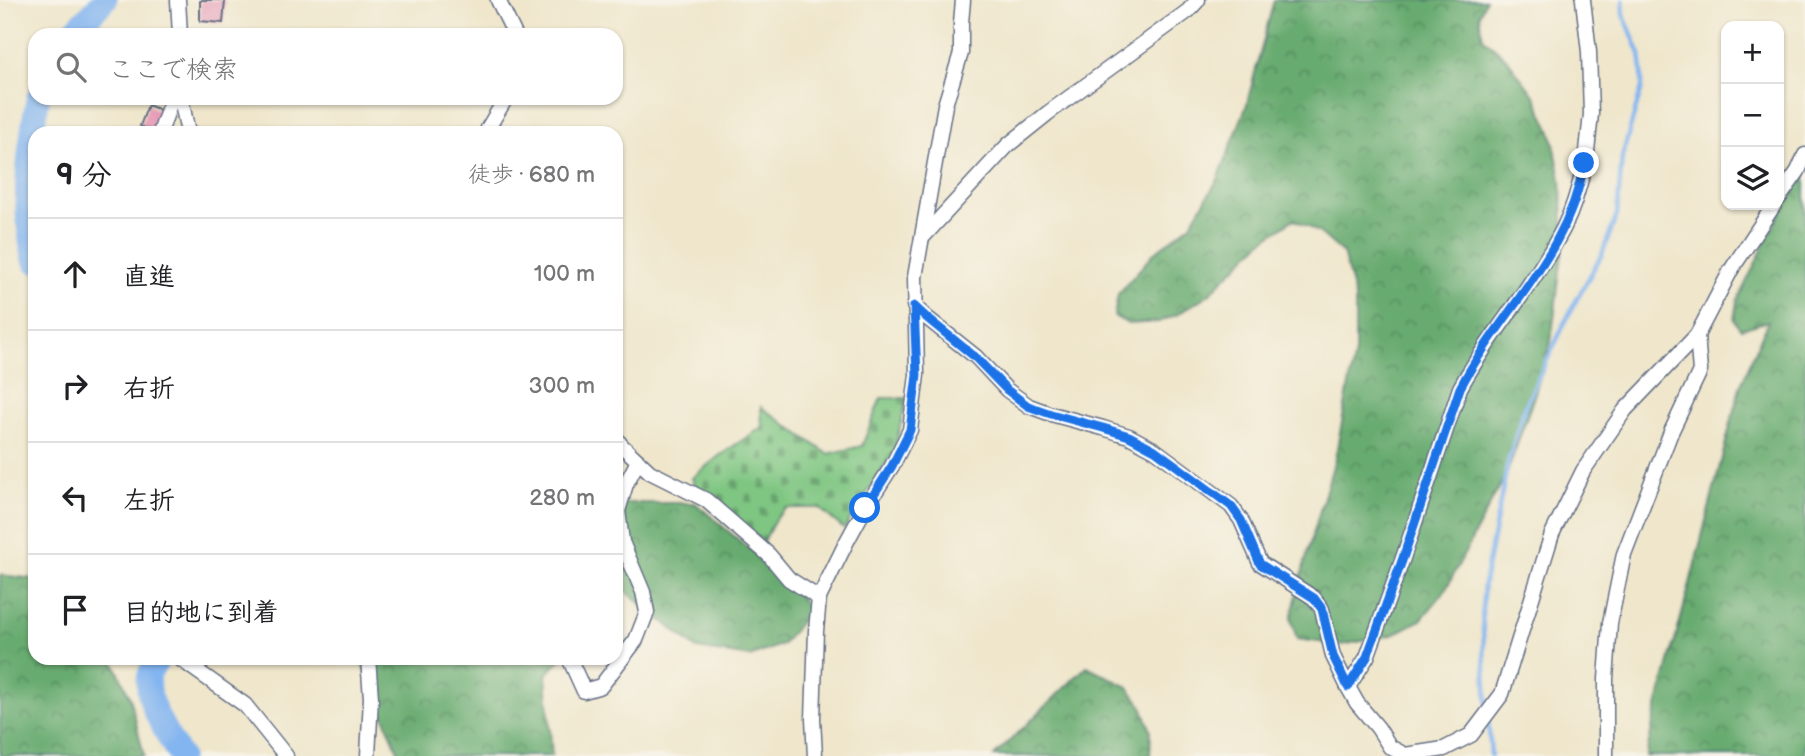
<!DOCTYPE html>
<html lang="ja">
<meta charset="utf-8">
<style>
:root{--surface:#fff;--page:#f2f2f2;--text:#202124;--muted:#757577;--line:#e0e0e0}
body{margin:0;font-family:"Balsamiq Sans","Klee One",sans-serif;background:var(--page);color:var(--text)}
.controls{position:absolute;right:21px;top:21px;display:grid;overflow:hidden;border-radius:14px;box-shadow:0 2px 5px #0004}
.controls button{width:63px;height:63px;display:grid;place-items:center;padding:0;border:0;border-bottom:2px solid var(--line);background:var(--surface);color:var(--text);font:35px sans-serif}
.stop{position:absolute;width:21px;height:21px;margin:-16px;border:5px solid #1a73e8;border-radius:50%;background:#fff}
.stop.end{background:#1a73e8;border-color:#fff;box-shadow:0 2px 7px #0008}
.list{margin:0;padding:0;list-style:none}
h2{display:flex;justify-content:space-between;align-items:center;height:91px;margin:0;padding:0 28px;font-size:30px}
h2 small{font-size:23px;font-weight:400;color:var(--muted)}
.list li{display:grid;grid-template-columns:46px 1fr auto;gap:21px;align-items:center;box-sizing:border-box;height:112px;padding:0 28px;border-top:2px solid var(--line)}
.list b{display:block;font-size:26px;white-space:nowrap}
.list em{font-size:23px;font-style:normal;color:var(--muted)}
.icon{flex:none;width:38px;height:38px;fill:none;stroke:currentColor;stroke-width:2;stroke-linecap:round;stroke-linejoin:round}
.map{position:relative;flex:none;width:1805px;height:756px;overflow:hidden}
.search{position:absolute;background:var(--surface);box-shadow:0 2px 5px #0004;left:28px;top:28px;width:595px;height:77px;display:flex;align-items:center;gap:18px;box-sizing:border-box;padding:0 24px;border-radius:21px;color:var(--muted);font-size:26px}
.panel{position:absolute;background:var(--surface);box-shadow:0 2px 5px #0004;left:28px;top:126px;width:595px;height:539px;border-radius:21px}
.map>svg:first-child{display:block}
.forest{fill:url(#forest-crowns);stroke:#416d67;stroke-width:2}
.cemetery{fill:url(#cemetery-stones);stroke:#4d7a70;stroke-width:2}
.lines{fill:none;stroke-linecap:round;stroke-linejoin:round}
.stream{stroke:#83b5f0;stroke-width:4.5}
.river{stroke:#83b5f0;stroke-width:24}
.building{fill:#e599b5}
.minor-casing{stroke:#656f84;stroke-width:17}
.minor{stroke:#fff;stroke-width:14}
.route{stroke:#1a73e8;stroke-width:9}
</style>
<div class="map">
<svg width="1805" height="756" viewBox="0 0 1805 756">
<defs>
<pattern id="forest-crowns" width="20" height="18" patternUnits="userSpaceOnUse" patternTransform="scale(1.75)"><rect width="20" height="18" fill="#67ab70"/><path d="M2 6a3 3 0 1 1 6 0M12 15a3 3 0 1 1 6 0" fill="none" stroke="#548c5f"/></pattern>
<pattern id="cemetery-stones" width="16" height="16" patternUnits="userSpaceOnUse" patternTransform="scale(1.75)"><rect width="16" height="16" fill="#7fc682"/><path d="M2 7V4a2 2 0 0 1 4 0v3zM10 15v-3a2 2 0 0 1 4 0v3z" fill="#67a16e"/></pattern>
</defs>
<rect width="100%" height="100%" fill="#f7f3e8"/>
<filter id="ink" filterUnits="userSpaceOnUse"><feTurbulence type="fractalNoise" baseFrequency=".0143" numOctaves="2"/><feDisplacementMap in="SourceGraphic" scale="14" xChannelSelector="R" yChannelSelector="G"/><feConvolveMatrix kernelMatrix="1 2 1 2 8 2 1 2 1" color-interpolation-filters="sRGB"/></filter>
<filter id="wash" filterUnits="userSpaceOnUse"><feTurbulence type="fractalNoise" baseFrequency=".00686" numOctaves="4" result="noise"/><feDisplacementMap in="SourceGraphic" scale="28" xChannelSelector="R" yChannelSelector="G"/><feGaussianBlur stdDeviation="1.57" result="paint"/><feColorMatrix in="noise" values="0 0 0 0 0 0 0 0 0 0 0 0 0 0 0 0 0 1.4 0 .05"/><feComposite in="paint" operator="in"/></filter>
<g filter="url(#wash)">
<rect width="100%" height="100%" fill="#efe6cb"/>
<g class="forest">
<path d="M1274,0H1486L1479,15L1483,38L1506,58L1536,98L1552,134L1561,179L1564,239L1551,342L1535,393L1508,470L1445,591L1421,620L1392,635L1342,645L1297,639L1291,619L1304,565L1335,459L1355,353V298L1343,253L1320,233L1294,219L1261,242L1209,294L1178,314L1159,322L1128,324L1114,316L1118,294L1154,253L1191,224L1218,179L1246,107Z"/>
<path d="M1805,162V756H1646L1655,714L1685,603L1740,387L1768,321L1741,329L1734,320L1737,301Z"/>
<path d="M616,503H695L773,569L810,609L783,644L750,657L697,649L616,583Z"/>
<path d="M0,575L35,579V658H112L130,697L144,756H0Z"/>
<path d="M360,658H562L546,675L552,756H400Z"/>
<path d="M1087,666L1128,687L1142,706L1151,731L1150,756H994Z"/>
</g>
<path class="cemetery" d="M881,398H907L894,451L844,529L819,508H786L775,519L763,543L697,490L692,478L719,456L762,427L761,407L828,454L862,446Z"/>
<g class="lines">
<g class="stream">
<path d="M1487,706L1482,610L1484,583L1508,462L1525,406L1572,308L1602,254L1617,215L1622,157L1642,87V70L1640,54L1624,15L1623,0"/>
<path d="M1488,718L1491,756"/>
</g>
<g class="river">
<path d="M70,35L105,0"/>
<path d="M35,261C21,209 28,151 38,98"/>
<path d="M159,658C156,663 152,668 150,673C141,696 168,736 180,756"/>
</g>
</g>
<g id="blocks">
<g class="building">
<path d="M202,0H225L223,23L200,21V1Z"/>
<path d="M148,105L160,110L159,113H161L154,132L140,126Z"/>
</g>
</g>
</g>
<g filter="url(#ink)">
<use href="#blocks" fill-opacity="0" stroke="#656f84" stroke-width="2"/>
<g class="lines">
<defs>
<g id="minor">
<path d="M178,0L180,35"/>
<path d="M498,0L515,35"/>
<path d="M181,98L188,133"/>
<path d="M160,133L172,98"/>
<path d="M489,133L488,128L506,98"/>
<path d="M1779,198L1798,171L1805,155"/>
<path d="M922,238L1008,145L1048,113L1188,11L1198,0"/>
<path d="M914,306L927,318L976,357L1007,390L1029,406L1051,414L1103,428L1129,436L1155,450L1231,506L1241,520L1260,563L1314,598L1322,609L1333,656L1348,687L1357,703L1378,728L1390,747L1405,755L1444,749L1471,735L1502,694L1552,534L1583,471L1625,410L1697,335L1731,270L1774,205"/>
<path d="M616,438L621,445L650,472L706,500L769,555L789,579L819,598"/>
<path d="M179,658L245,705L286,756"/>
<path d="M368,658L371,698L368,756"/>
<path d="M569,658L584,691L601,686L636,640L647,612L643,592L622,542L618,511L626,484L638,461"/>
<path d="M1348,687L1367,657L1403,558L1460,388C1488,336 1529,292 1557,240C1567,223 1574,205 1579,186C1582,177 1582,168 1586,160L1591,114L1589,52L1583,0"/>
<path d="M815,756L813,719L816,631L819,598L847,541L865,508L892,466L910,430L917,375L915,277L945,105L961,53V23L963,0"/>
<path d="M1606,756V679L1610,623L1624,554L1671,432L1700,371L1697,335"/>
</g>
</defs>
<use href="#minor" class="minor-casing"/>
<use href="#minor" class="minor"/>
</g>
</g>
<g class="lines" filter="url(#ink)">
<path class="route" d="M865,508L892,466L910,430L917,375L914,306L927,318L975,357L1007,390L1028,406L1051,414L1103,428L1129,436L1155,450L1231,506L1241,520L1260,564L1314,598L1322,609L1333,656L1348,687L1367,657L1403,558L1460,388C1501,310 1569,255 1584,163"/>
</g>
</svg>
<div class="controls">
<button>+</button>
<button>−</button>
<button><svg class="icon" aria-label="layers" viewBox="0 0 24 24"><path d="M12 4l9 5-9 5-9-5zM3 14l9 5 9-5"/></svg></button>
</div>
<div class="stop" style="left:865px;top:508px"></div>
<div class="stop end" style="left:1584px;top:163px"></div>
<div class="search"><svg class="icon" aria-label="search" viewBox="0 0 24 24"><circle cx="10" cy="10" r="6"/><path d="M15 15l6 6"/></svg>ここで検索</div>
<section class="panel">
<h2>9 分<small>徒歩 · 680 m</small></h2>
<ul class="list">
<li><svg class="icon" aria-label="ahead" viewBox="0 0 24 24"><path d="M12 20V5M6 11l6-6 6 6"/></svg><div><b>直進</b></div><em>100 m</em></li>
<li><svg class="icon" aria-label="right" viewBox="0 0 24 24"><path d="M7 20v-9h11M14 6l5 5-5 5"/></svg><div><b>右折</b></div><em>300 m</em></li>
<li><svg class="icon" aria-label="left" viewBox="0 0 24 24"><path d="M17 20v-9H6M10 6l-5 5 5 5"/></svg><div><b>左折</b></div><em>280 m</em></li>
<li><svg class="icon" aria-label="arrive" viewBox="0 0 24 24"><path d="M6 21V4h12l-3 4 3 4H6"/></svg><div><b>目的地に到着</b></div></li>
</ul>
</section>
</div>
